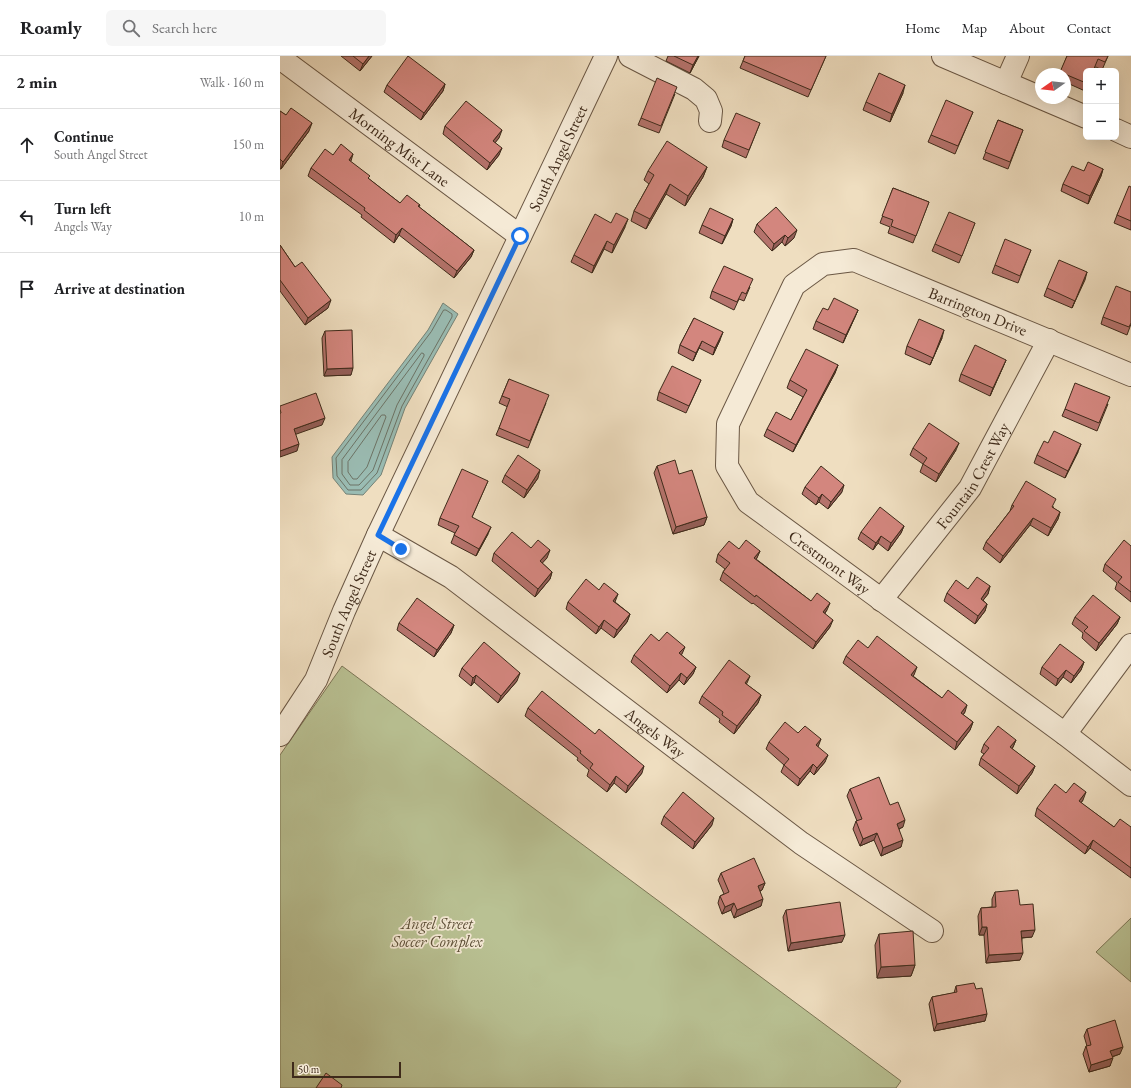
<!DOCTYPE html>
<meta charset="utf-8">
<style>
:root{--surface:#fff;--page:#f6f6f6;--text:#202124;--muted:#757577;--line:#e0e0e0}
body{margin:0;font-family:"EB Garamond",serif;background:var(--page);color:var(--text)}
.controls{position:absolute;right:12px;top:12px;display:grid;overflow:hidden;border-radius:6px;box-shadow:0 4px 16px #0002}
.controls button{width:36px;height:36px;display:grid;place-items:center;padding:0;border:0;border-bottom:1px solid var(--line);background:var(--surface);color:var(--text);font:20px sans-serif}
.compass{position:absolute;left:755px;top:12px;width:36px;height:36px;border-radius:50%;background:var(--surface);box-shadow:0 4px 16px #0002;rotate:256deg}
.scale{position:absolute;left:12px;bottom:10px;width:109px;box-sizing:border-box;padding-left:4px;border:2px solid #3e2a1a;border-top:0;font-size:11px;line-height:14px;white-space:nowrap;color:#3e2a1a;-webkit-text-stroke:3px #f5ead6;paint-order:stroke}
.stop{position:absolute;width:12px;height:12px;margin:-9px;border:3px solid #1a73e8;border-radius:50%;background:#fff}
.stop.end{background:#1a73e8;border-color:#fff;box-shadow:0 1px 4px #0008}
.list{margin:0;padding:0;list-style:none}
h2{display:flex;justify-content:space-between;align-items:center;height:52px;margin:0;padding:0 16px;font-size:17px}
h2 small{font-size:13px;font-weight:400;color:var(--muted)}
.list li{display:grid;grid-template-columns:26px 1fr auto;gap:12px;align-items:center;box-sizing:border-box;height:72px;padding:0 16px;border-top:1px solid var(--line)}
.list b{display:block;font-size:15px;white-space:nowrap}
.list p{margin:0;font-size:13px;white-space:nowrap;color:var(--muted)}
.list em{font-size:13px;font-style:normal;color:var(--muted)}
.icon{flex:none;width:22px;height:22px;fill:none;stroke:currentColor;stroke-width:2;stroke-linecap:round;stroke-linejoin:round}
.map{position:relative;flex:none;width:851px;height:1032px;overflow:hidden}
header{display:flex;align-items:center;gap:24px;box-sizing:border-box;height:56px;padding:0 20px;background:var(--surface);border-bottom:1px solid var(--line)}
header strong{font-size:19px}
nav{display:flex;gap:22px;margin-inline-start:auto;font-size:14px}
.search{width:280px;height:36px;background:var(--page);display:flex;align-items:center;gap:10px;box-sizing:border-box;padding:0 14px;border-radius:6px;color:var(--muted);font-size:15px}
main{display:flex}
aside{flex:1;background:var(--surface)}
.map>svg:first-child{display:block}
.green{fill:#b9c193;stroke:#7c7656}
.water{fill:#9abcb3;stroke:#758276}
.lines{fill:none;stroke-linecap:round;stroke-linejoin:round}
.shore{stroke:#6c7366;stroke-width:1}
.minor-casing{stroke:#6a5744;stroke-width:24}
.minor{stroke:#f5ead6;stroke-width:22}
.wall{fill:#b5736c;stroke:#3e2a1a}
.shaded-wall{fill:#945e58;stroke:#3e2a1a}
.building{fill:#d3867e;stroke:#3e2a1a}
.route{stroke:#1a73e8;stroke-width:5}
.labels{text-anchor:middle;stroke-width:3.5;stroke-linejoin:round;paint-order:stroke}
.street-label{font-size:16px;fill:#3e2a1a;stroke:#f5ead6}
.park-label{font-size:16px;font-style:italic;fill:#5d5038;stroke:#f5ead6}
</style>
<header>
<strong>Roamly</strong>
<div class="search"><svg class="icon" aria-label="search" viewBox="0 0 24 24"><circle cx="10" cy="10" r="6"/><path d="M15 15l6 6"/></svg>Search here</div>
<nav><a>Home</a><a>Map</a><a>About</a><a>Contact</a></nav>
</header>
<main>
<aside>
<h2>2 min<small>Walk · 160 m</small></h2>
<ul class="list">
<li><svg class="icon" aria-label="ahead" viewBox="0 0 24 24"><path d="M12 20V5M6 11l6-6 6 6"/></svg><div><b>Continue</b><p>South Angel Street</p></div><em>150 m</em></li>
<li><svg class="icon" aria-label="left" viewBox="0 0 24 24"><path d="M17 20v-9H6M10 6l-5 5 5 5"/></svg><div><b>Turn left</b><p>Angels Way</p></div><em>10 m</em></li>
<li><svg class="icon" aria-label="arrive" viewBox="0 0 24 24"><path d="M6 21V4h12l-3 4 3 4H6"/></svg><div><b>Arrive at destination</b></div></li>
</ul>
</aside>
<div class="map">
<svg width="851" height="1032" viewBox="0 0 851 1032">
<rect width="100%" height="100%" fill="#efdec0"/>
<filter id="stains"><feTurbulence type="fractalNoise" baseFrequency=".005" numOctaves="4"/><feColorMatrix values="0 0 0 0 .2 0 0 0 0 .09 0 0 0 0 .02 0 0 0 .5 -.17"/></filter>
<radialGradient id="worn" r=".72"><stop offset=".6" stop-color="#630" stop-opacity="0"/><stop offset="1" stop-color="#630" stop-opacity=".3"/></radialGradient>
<g class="green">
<path d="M62,610L621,1025L616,1032H0V699Z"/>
<path d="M851,862V926L816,896Z"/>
</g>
<path class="water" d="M163,247L178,258L125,352L101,419L83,439L66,438L53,422L52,401L148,274Z"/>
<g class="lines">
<g class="shore">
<path d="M164,254H166L172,258V261L122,350L97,417L81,434H68L57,420L56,402L151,276Z"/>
<path d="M142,297L144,298V300L117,349L93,414L79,429H70L62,418V404Z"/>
<path d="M102,359H105L106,361L87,411L77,423H73L68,416V406Z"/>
</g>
<defs>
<g id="minor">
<path d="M350,0L414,33L426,43L431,55L430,65"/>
<path d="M663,0L806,61"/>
<path id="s1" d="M0,2L240,180"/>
<path d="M726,27L738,0"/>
<path d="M836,74L851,81"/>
<path id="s2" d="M851,319L574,204L543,208L514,229L448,368L447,410L468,446L785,678L851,729"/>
<path id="s3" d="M98,479L171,521L521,787L652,875"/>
<path id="s4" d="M601,544L690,432L769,284"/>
<path d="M785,678L851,589"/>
<path id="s5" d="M0,679L36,624L64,555L98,479L326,0"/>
</g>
</defs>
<use href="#minor" class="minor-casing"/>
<use href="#minor" class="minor"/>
</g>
<g class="wall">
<path d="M61,0H92L80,15Z"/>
<path d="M388,0H419L410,17L386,5Z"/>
<path d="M465,0H546L528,41L460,12Z"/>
<path d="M787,0H828L822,14L816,11L806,15V34L805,35L785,26V18H780Z"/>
<path d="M165,28L163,35L141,64L104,36L107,29Z"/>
<path d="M623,37L610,66L583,54L586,46Z"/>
<path d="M395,38L379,77L358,69L361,62Z"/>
<path d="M0,55L29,75L1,113H0Z"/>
<path d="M693,56L675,98L648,86L651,79Z"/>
<path d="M718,64L743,74L728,113L703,103Z"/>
<path d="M480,67L466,102L442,91L444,84Z"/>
<path d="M165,70L219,82L215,86L219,99L207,114L163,78Z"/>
<path d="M53,99L70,105L89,123L120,147L140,149L139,151L194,194L191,201L174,222L119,179L114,187L81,161L82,159L28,120L31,112Z"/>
<path d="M427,111L423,121L405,150L386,138L366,173L351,165L354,155L369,128L364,124L368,115Z"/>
<path d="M823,113L821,120L808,148L781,135L783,128L804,115Z"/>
<path d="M851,131V174L834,167L837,159Z"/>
<path d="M613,132L649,146L633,187L608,177L610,171L600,167Z"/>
<path d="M453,163L451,170L442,188L419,177L422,169Z"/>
<path d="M331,167L345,171L332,197L324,193L312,217L291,206L294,199Z"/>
<path d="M695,167L679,207L652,195L655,188Z"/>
<path d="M477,168L514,182L505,190L502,186L492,195L474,176Z"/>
<path d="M0,189L15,211L48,252L25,269L0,235Z"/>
<path d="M751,194L738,227L712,217L715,209Z"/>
<path d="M807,216L792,252L764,240L767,232Z"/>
<path d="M470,231L464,245L459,243L454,254L430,242L432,235Z"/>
<path d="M851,236V268L847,279L821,268L823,261Z"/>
<path d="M548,254H578L575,261L563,287L533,273L536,265Z"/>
<path d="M414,262L440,284L433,299L419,292L413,305L398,297L400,289Z"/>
<path d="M45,275L71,319L44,320L42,282Z"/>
<path d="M662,282L650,309L625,298L627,290Z"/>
<path d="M726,304L723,311L710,340L679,325L681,318Z"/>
<path d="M558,309L555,317L513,396L484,380L487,373L511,364L523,341L507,332L510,324Z"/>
<path d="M229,323L266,347L248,392L216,379L228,351L219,347Z"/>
<path d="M421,324L418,331L406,357L377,344L379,336Z"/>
<path d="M828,348L817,375L782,360L785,353Z"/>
<path d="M768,387L798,396L785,422L754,407L757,399Z"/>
<path d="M633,392L676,394L656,426L640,416L643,408L630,399Z"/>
<path d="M377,410L399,418L427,461L424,469L393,478L374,417Z"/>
<path d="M225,419L258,422L244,442L222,426Z"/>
<path d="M208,425L192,461L208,478L196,500L171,487L175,477L158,469L160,462Z"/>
<path d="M525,431L562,436L548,453L539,446L536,449L522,438Z"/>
<path d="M732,449L774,451L773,452L780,456L778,463L768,480L750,469L720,507L703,493L706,486L730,455Z"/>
<path d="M624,470L621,477L608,495L598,487L593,494L578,483L581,476Z"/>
<path d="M851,490V546L835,533L837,527L823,515L825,508Z"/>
<path d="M251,492L267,502L262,507L272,516L270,523L255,541L212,505L214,497Z"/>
<path d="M459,493L480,495L476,503L531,545L547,554L545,557L550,571L533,593L473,547L472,548L440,524L443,516L445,513L436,506L438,498Z"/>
<path d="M710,530L708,538L703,544L707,548L705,555L695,568L664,545L667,537L688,533Z"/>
<path d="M319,534L335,546L350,558L347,566L334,582L321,572L316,578L286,553L288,546Z"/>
<path d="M795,561H840L837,568L816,595L802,582L803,577L792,568Z"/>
<path d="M119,567L174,569L171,577L154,601L117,574Z"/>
<path d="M379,585L402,598L401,599L416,611L413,618L404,629L399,624L387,637L351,606L354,599Z"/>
<path d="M588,592L634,619L633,620L662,642L685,656L683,659L693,666L690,674L675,694L563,607L566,600Z"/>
<path d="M804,606L801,614L791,627L783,621L776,630L760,618L762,611Z"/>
<path d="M182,612L237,625L218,647L194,626L191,630L179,620Z"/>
<path d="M467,627L466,628L481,639L478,647L454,678L439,666L440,663L419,647L422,640Z"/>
<path d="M248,652L362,717L346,737L334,727L327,736L307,720L309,714L297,704L298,702L245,660Z"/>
<path d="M518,677L538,691L545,706L534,719L530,715L518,730L501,716L504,709L486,693L489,686Z"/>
<path d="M736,684L733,691L732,693L755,710L752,717L737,738L699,709L701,702L704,698L701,696L704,688Z"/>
<path d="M570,733L623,771L619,773L621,791L601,800L594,784L580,790L573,773L576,765H577L567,740Z"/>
<path d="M786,737L803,744L801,747L834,771H851V822L810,792L805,798L755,760L757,752Z"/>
<path d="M384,760L432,769L413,793L381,768Z"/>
<path d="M441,817L485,827L482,834L480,835L481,850L454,862L451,854L442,858L438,847L440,840L444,838L438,824Z"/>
<path d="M715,836L740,849L752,881L742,882L740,904L706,907L704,879H699L698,860L701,852L712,851V843Z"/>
<path d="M506,854L562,886L508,895L503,861Z"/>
<path d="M599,878L635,909L631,920L597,922L595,889Z"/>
<path d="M676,930L696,933L705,965L654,975L649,948L652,941L674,937Z"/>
<path d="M807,973L840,998L832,1001L830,1010L809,1016L803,998L806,990H807L804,980Z"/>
</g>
<g class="shaded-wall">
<path d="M89,0H92L80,15L83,8Z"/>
<path d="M418,0H419L410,17L413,9Z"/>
<path d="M165,28L163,35L141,64L144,57Z"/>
<path d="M625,29L623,37L610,66L612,58Z"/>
<path d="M32,67L29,75L1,113L3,106Z"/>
<path d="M222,74L219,82L211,92L213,85Z"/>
<path d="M222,92L219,99L207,114L210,107Z"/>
<path d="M73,98L71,105L66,111L69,104Z"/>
<path d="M427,111L423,121L405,150L408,140Z"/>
<path d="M823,113L821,120L808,148L810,140Z"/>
<path d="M390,128L386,138L366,173L370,163Z"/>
<path d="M348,163L345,171L332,197L334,189Z"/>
<path d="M453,163L451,170L442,188L445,180Z"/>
<path d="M122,172L119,179L114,187L116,179Z"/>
<path d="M517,174L514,182L505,190L508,182Z"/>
<path d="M505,179L502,186L492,195L494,188Z"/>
<path d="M327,185L324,193L312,217L314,210Z"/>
<path d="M194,194L191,201L174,222L177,215Z"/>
<path d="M807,216L805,224L792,252L795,245Z"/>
<path d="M51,244L48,252L25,269L28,262Z"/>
<path d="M578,254L575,261L563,287L566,279Z"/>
<path d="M664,274L662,282L650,309L653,302Z"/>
<path d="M443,276L440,284L433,299L435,292Z"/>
<path d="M422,285L419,292L413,305L416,297Z"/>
<path d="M726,304L723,311L710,340L713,332Z"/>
<path d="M558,309L555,317L513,396L516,389Z"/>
<path d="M73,312L71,319L44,320L47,313Z"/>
<path d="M45,362L42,369L11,380L14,373Z"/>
<path d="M679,387L676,394L656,426L659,418Z"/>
<path d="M19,388L17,395L0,401V395Z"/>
<path d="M801,388L798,396L785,422L788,415Z"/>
<path d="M260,414L258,422L244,442L247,434Z"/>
<path d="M564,429L562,436L548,453L551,446Z"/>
<path d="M542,438L539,446L536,449L539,442Z"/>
<path d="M780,456L778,463L768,480L771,472Z"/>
<path d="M427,461L424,469L393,478L396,471Z"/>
<path d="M753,462L750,469L720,507L723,500Z"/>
<path d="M624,470L621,477L608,495L611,487Z"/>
<path d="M211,471L208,478L196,500L199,493Z"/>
<path d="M601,480L598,487L593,494L596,487Z"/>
<path d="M270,494L267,502L257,513L260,505Z"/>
<path d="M480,495L477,502L472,509L474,502Z"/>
<path d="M272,516L270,523L255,541L258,533Z"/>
<path d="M710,530L708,538L698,551L701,543Z"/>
<path d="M338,538L335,546L330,552L333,545Z"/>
<path d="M550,547L547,554L540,563L543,556Z"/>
<path d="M707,548L705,555L695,568L698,560Z"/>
<path d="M350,558L347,566L334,582L337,574Z"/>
<path d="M840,561L837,568L816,595L819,587Z"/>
<path d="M324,564L321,572L316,578L319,571Z"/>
<path d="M553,564L550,571L533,593L536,586Z"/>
<path d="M174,569L171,577L154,601L157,594Z"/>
<path d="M405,591L402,598L397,605L399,597Z"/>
<path d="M804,606L801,614L791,627L794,620Z"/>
<path d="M416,611L413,618L404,629L407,622Z"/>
<path d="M637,611L634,619L628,626L631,619Z"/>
<path d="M786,614L783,621L776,630L778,623Z"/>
<path d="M240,617L237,625L218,647L221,640Z"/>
<path d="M401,617L399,624L387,637L390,630Z"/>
<path d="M196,619L194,626L191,630L193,622Z"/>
<path d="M470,620L467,627L462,634L465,627Z"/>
<path d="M481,639L478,647L454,678L457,670Z"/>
<path d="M687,649L685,656L678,665L681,657Z"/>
<path d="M693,666L690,674L675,694L677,686Z"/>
<path d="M541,683L538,691L533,697L536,689Z"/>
<path d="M736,684L733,691L727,699L730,691Z"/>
<path d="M548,699L545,706L534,719L537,712Z"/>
<path d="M533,708L530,715L518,730L520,723Z"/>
<path d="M364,710L362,717L346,737L348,730Z"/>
<path d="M755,710L752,717L737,738L739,730Z"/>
<path d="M336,720L334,727L327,736L330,729Z"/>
<path d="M806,736L803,744L796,753L799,745Z"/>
<path d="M434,762L432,769L413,793L415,786Z"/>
<path d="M625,764L623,771L614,775L617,768Z"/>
<path d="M597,777L594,784L580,790L583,783Z"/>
<path d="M623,784L621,791L601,800L603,792Z"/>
<path d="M813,784L810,792L805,798L808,791Z"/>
<path d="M485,827L482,834L475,837L478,830Z"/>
<path d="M483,843L481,850L454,862L457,854Z"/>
<path d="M454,847L451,854L442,858L445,851Z"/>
<path d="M702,871H707L704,879H699Z"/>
<path d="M755,874L752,881L739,882L741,875Z"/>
<path d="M565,879L562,886L508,895L511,887Z"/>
<path d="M743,897L740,904L706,907L709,899Z"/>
<path d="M635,909L631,920L597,922L601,911Z"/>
<path d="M707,958L705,965L654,975L657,968Z"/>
<path d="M843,991L840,998L828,1002L830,995Z"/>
<path d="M833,1002L830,1010L809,1016L811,1009Z"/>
</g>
<g class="building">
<path d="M73,0H89L83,8Z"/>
<path d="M128,0L165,28L144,57L107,29Z"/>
<path d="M394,0H418L413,9Z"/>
<path d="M465,0H546L531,34L463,5Z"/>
<path d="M787,0H828L825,6L818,3L813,15H806V27L780,16Z"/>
<path d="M599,17L625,29L612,58L586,46Z"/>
<path d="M377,22L397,31L381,70L361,62Z"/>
<path d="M666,44L693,56L678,90L651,79Z"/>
<path d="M186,45L222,74L213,85L222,92L210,107L165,70Z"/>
<path d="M11,52L32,67L3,106L0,103V55L6,59Z"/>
<path d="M456,57L480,67L469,94L444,84Z"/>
<path d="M718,64L743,74L730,106L705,96Z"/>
<path d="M387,85L427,111L408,140L390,128L370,163L354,155L374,119L368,115Z"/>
<path d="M61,88L73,98L69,104L90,120L88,122L120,147L127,139L140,149L138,150L194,194L177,215L122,172L116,179L84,154L85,152L31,112L45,93L53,99Z"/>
<path d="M808,106L823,113L810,140L783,128L792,110L804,115Z"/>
<path d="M849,130L851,131V165L837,159Z"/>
<path d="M613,132L649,146L636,180L611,170L613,164L602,160Z"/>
<path d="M496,151L517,174L508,182L505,179L494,188L477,168Z"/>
<path d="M430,152L453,163L445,180L422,169Z"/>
<path d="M669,156L695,167L682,200L655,188Z"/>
<path d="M336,157L348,163L334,189L327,185L314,210L294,199L315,158L331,167Z"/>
<path d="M725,183L751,194L740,220L715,209Z"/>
<path d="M0,189L15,211L22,206L51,244L28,262L0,224Z"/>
<path d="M779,204L807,216L795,245L767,232Z"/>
<path d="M444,210L473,223L466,238L462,236L457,246L432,235Z"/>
<path d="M836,230L851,236V267L849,271L823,261Z"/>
<path d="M554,242L578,254L566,279L536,265L543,252L548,254Z"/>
<path d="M414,262L443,276L435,292L422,285L416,297L400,289Z"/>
<path d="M639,263L664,274L653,302L627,290Z"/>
<path d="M72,274L73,312L47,313L45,275Z"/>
<path d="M695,289L726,304L713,332L681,318Z"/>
<path d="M526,293L558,309L516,389L487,373L496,356L511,364L527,334L510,324Z"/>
<path d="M392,310L421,324L409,350L379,336Z"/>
<path d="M229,323L269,339L250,385L219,372L230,343L222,340Z"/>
<path d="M795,327L830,341L819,367L785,353Z"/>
<path d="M36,337L45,362L14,373L19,388L0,395V357H1L0,353V350Z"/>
<path d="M649,367L679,387L659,418L643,408L647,402L633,392Z"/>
<path d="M774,375L801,388L788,415L757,399L764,385L768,387Z"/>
<path d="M238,399L260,414L247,434L225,419Z"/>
<path d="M395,404L399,418L412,414L427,461L396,471L377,410Z"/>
<path d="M541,410L564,429L551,446L542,438L539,442L525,431Z"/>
<path d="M182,413L208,425L192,461L211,471L199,493L174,479L179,470L160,462Z"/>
<path d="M746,425L776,443L772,451L780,456L771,472L753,462L723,500L706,486L734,450L732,449Z"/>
<path d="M600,451L624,470L611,487L601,480L596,487L581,476Z"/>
<path d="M232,476L251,492L258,484L270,494L260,505L272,516L258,533L214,497Z"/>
<path d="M466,484L480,495L474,502L531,545L537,537L550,547L543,556L553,564L536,586L476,539L475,541L443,516L450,507L438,498L449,485L459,493Z"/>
<path d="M844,484L851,490V536L838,526L842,521L825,508Z"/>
<path d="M697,521L710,530L701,543L707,548L698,560L667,537L676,524L688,533Z"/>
<path d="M306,523L319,534L324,527L338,538L333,545L350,558L337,574L324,564L319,571L288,546Z"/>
<path d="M813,539L840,561L819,587L804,575L808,571L795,561Z"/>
<path d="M137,542L174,569L157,594L119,567Z"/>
<path d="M387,576L405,591L399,597L416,611L407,622L401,617L390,630L354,599L371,578L379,585Z"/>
<path d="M597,580L637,611L631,619L662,642L668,634L687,649L681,657L693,666L677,686L566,600L578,584L588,592Z"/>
<path d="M204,586L240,617L221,640L196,619L193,622L182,612Z"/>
<path d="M780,588L804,606L794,620L786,614L778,623L762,611Z"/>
<path d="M449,604L470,620L465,627L481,639L457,670L442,659L443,656L422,640Z"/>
<path d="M262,635L315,678L319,673L364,710L348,730L336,720L330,729L310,712L313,708L300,697L301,695L248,652Z"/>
<path d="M505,666L518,677L525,670L541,683L536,689L548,699L537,712L533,708L520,723L504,709L509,703L489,686Z"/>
<path d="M718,670L736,684L730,691L755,710L739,730L701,702L709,692L704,688Z"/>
<path d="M599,721L610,749L618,746L625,764L617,768L623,784L603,792L597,777L583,783L576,765L582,763L570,733Z"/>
<path d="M794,727L806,736L799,745L834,771L840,763L851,771V812L813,784L808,791L757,752L775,728L786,737Z"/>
<path d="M403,736L434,762L415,786L384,760Z"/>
<path d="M474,802L485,827L478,830L483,843L457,854L454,847L445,851L440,840L449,836L441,817Z"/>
<path d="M738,834L740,849L753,848L755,874L741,875L743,897L709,899L707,871H702L701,852L716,851L715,836Z"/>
<path d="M560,846L565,879L511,887L506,854Z"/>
<path d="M633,875L635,909L601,911L599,878Z"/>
<path d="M694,927L696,933L702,932L707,958L657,968L652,941L677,936L676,930Z"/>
<path d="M835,964L843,991L830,995L833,1002L811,1009L806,990L811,989L807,973Z"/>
<path d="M46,1017L62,1029L61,1032H36Z"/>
</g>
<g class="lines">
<path class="route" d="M121,493L98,479L240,180"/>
</g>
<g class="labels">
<g class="street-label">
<text dy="6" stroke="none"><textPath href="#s1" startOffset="149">Morning Mist Lane</textPath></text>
<text dy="6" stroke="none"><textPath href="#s5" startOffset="641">South Angel Street</textPath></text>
<text transform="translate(698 255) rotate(22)" y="6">Barrington Drive</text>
<text dy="6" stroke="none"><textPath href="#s4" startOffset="155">Fountain Crest Way</textPath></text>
<text dy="6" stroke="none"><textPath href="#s2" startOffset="706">Crestmont Way</textPath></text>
<text dy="6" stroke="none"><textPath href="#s5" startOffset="149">South Angel Street</textPath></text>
<text dy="6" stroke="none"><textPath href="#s3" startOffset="341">Angels Way</textPath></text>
</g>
<g class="park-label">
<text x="157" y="873">Angel Street<tspan x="157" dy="18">Soccer Complex</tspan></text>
</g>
</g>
<rect width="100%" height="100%" filter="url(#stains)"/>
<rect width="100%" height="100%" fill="url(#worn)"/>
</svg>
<div class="controls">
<button>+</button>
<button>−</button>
</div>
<svg class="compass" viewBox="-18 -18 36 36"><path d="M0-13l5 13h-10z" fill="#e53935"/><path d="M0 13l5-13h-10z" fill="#757577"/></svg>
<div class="scale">50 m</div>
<div class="stop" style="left:240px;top:180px"></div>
<div class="stop end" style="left:121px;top:493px"></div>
</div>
</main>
